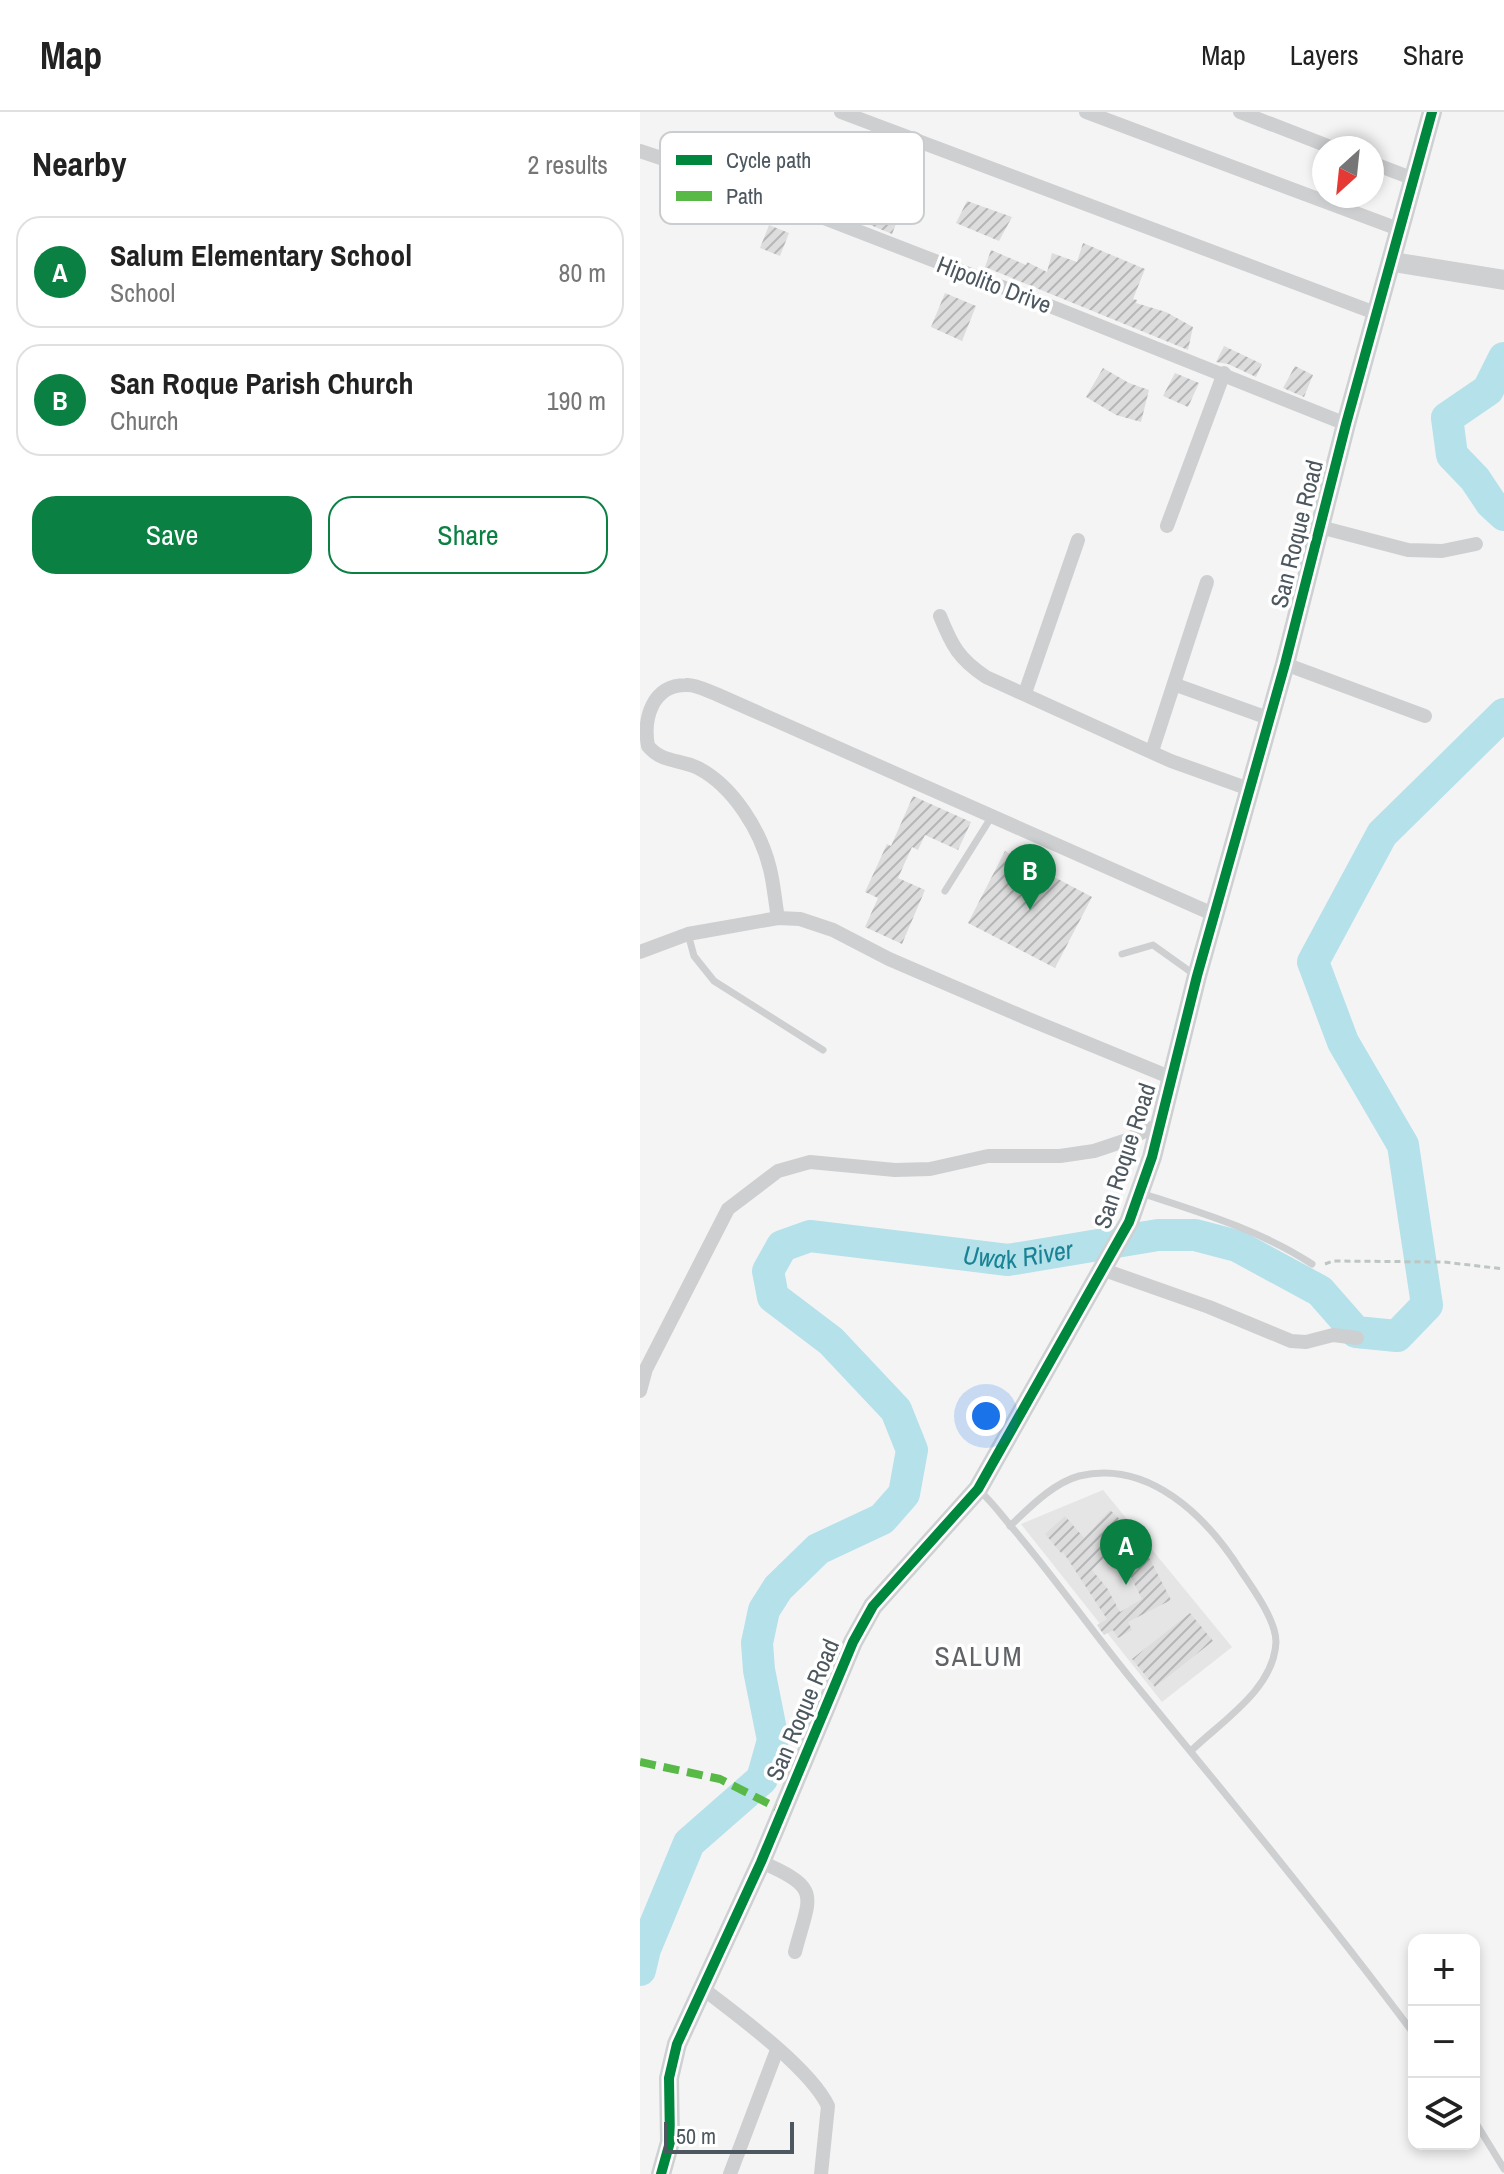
<!DOCTYPE html>
<meta charset="utf-8">
<style>
:root{--surface:#fff;--page:#f6f6f6;--text:#222;--muted:#767676;--line:#e0e0e0;--accent:#0b8043}
body{margin:0;font-family:"Archivo Narrow",sans-serif;background:var(--page);color:var(--text)}
.controls{position:absolute;right:24px;bottom:24px;display:grid;overflow:hidden;border-radius:16px;box-shadow:0 4px 12px #0003}
.controls button{width:72px;height:72px;display:grid;place-items:center;padding:0;border:0;border-bottom:2px solid var(--line);background:var(--surface);color:var(--text);font:40px sans-serif}
.compass{position:absolute;left:672px;top:24px;width:72px;height:72px;border-radius:50%;background:var(--surface);box-shadow:0 4px 12px #0003;rotate:207deg}
.scale{position:absolute;left:24px;bottom:20px;width:130px;box-sizing:border-box;padding-left:8px;border:4px solid #4c575f;border-top:0;font-size:22px;line-height:28px;white-space:nowrap;color:#4c575f;-webkit-text-stroke:6px #fff;paint-order:stroke}
.you{position:absolute;left:346px;top:1304px;width:28px;height:28px;margin:-20px;border:6px solid #fff;border-radius:50%;background:#1a73e8;box-shadow:0 0 0 12px #1a73e833}
.badge{display:grid;place-items:center;width:52px;height:52px;border-radius:50%;background:var(--accent);color:#fff;font-size:26px;font-weight:700}
.pin{position:absolute;translate:-50% -66px;filter:drop-shadow(0 2px 4px #0008)}
.pin::after{content:'';position:absolute;top:42px;width:28px;height:24px;background:inherit;clip-path:polygon(0 0,100% 0,50% 100%)}
.list{margin:0;padding:0;list-style:none}
h2{display:flex;justify-content:space-between;align-items:center;height:104px;margin:0;padding:0 32px;font-size:34px}
h2 small{font-size:26px;font-weight:400;color:var(--muted)}
.list li{display:grid;grid-template-columns:52px 1fr auto;gap:24px;align-items:center;box-sizing:border-box;height:112px;margin:0 16px 16px;padding:0 16px;border:2px solid var(--line);border-radius:24px}
.list b{display:block;font-size:30px;white-space:nowrap}
.list p{margin:0;font-size:26px;white-space:nowrap;color:var(--muted)}
.list em{font-size:26px;font-style:normal;color:var(--muted)}
.actions{display:flex;gap:16px;padding:24px 32px}
.actions a{flex:1;padding:18px 0;border:2px solid var(--accent);border-radius:24px;text-align:center;font-size:28px;color:var(--accent)}
.actions .main{background:var(--accent);color:#fff}
.icon{flex:none;width:44px;height:44px;fill:none;stroke:currentColor;stroke-width:2;stroke-linecap:round;stroke-linejoin:round}
.map{position:relative;flex:none;width:864px;height:2062px;overflow:hidden}
header{display:flex;align-items:center;gap:48px;box-sizing:border-box;height:112px;padding:0 40px;background:var(--surface);border-bottom:2px solid var(--line)}
header strong{font-size:38px}
nav{display:flex;gap:44px;margin-inline-start:auto;font-size:28px}
main{display:flex}
aside{flex:1;background:var(--surface)}
.map>svg:first-child{display:block}
.education{fill:#e6e5e5}
.lines{fill:none;stroke-linecap:round;stroke-linejoin:round}
.river{stroke:#b4e1ea;stroke-width:32}
.building{fill:url(#building-hatch);fill-rule:evenodd}
.path{stroke:#bdc6c3;stroke-width:3;stroke-dasharray:6 4;stroke-linecap:butt}
.lane{stroke:#cecfd1;stroke-width:7}
.street{stroke:#cecfd1;stroke-width:14}
.secondary{stroke:#ced0d2;stroke-width:20}
.quiet{stroke:#58b947;stroke-width:8;stroke-dasharray:16 8;stroke-linecap:butt}
.cycleway-casing{stroke:#fff;stroke-width:15}
.cycleway{stroke:#00873e;stroke-width:10}
.labels{text-anchor:middle;stroke-width:7;stroke-linejoin:round;paint-order:stroke}
.street-label{font-size:24px;fill:#4c575f;stroke:#fff}
.water-label{font-size:26px;font-style:italic;fill:#198294;stroke:#fff}
.quarter-label{font-size:28px;letter-spacing:2px;fill:#606367;stroke:#fff}
.key{fill:#fff;stroke:#c9cdcf;stroke-width:2}
.key-label{font-size:22px;fill:#4c575f}
</style>
<header>
<strong>Map</strong>
<nav><a>Map</a><a>Layers</a><a>Share</a></nav>
</header>
<main>
<aside>
<h2>Nearby<small>2 results</small></h2>
<ul class="list">
<li><span class="badge">A</span><div><b>Salum Elementary School</b><p>School</p></div><em>80 m</em></li>
<li><span class="badge">B</span><div><b>San Roque Parish Church</b><p>Church</p></div><em>190 m</em></li>
</ul>
<div class="actions"><a class="main">Save</a><a>Share</a></div>
</aside>
<div class="map">
<svg width="864" height="2062" viewBox="0 0 864 2062">
<defs>
<pattern id="building-hatch" width="6" height="6" patternUnits="userSpaceOnUse" patternTransform="scale(2)"><rect width="6" height="6" fill="#ddddde"/><path d="M-1 1l2-2M0 6l6-6M5 7l2-2" fill="none" stroke="#b5b6b7"/></pattern>
</defs>
<rect width="100%" height="100%" fill="#f4f4f4"/>
<path class="education" d="M463,1378L592,1535L522,1590L381,1412Z"/>
<g class="lines">
<g class="river">
<path d="M864,246L848,278L807,306L812,343L835,367L851,391L864,403"/>
<path id="s1" d="M0,1858L5,1837L49,1731L122,1667L133,1628L119,1558L117,1531L124,1498L138,1476L178,1437L242,1407L264,1382L272,1338L256,1298L191,1229L133,1185L128,1159L142,1134L170,1124L368,1148L518,1123H555L597,1134L680,1179L716,1220L757,1224L787,1193L763,1033L703,930L673,850L742,722L864,602"/>
</g>
</g>
<g class="building">
<path d="M239,88L262,97L252,122L228,112Z"/>
<path d="M327,89L372,105L359,129L316,111Z"/>
<path d="M129,113L149,121L140,144L120,136Z"/>
<path d="M443,131L505,157L493,187L497,188L496,191L526,200L553,215L548,238L345,155L351,138L386,153L387,150L407,160L412,141L437,150Z"/>
<path d="M305,181L336,194L322,229L291,215Z"/>
<path d="M584,234L622,252L616,265L588,252L576,250Z"/>
<path d="M655,254L673,263L664,285L643,276Z"/>
<path d="M463,256L489,271L509,278L501,310L476,303L446,285Z"/>
<path d="M535,261L559,271L548,295L523,284Z"/>
<path d="M273,684L331,710L318,738L285,723L278,738L272,735L258,766L285,778L262,832L225,815L238,786L225,780L247,732L251,734Z"/>
<path d="M365,739L452,785L415,856L328,811Z"/>
<path d="M470,1398L498,1424L531,1488L488,1510L492,1518L478,1526L473,1518L464,1523L457,1513L467,1507L423,1440L422,1442L405,1422L425,1404L444,1426ZM475,1434L502,1487L480,1500L467,1476L452,1458Z"/>
<path d="M550,1501L573,1529L515,1575L492,1547Z"/>
</g>
<g class="lines">
<path class="path" d="M685,1152L693,1149L804,1150L864,1157"/>
<g class="lane">
<path d="M305,779L352,704"/>
<path d="M48,822L54,844L74,869L183,938"/>
<path d="M482,842L513,833L555,863"/>
<path d="M501,1081C559,1100 620,1118 672,1152"/>
<path d="M339,1378C354,1392 362,1404 375,1419C414,1465 449,1515 487,1562C584,1680 682,1799 774,1922"/>
<path d="M370,1414C389,1396 413,1371 439,1364C509,1347 567,1405 601,1459C613,1477 636,1508 636,1530C634,1577 582,1609 552,1638"/>
<path d="M834,2008L864,2057"/>
</g>
<g class="street">
<path d="M201,0L738,202"/>
<path d="M446,0L761,118"/>
<path d="M600,0L693,36"/>
<path d="M0,39L78,65L352,171L706,312"/>
<path d="M732,51L774,67"/>
<path d="M527,414L584,261"/>
<path d="M680,415L768,438L802,439L836,432"/>
<path d="M300,504C312,534 319,547 346,565L531,649L609,677"/>
<path d="M645,552L785,604"/>
<path d="M536,573L628,606"/>
<path d="M385,581L438,428"/>
<path d="M512,639L567,470"/>
<path d="M138,806C135,790 134,773 130,757C121,719 93,674 58,656C40,647 22,651 8,634C3,607 12,573 46,573C55,572 68,579 76,582L575,803"/>
<path d="M0,840L48,822L138,806L160,807L193,818L249,847L386,906L532,966"/>
<path d="M464,1158L569,1195L651,1229L666,1230L693,1223L717,1226"/>
<path d="M0,1279L6,1257L88,1097L138,1059L170,1050L255,1058L290,1057L348,1044H420L454,1039L484,1029L520,1012"/>
<path d="M121,1750C183,1777 170,1782 155,1840"/>
<path d="M62,1876C96,1902 170,1956 188,1994L181,2062"/>
<path d="M90,2062L137,1938"/>
</g>
<g class="secondary">
<path d="M753,150L864,168"/>
<path d="M21,2062L30,2030L29,1966L37,1932L121,1750L213,1530L233,1494L338,1377L489,1110L512,1045L557,864L645,552L706,312L792,0"/>
</g>
<path class="quiet" d="M0,1650L80,1667L143,1699"/>
<defs>
<path id="cycleway" d="M21,2062L30,2030L29,1966L37,1932L121,1750L213,1530L233,1494L338,1377L489,1110L512,1045L557,864L645,552L706,312L792,0"/>
</defs>
<use href="#cycleway" class="cycleway-casing"/>
<use href="#cycleway" class="cycleway"/>
</g>
<g class="labels">
<g class="street-label">
<text transform="translate(354 173) rotate(21)" y="8">Hipolito Drive</text>
<text transform="translate(657 422) rotate(-76)" y="8">San Roque Road</text>
<text transform="translate(485 1044) rotate(-72)" y="8">San Roque Road</text>
<text transform="translate(163 1598) rotate(-67)" y="8">San Roque Road</text>
</g>
<g class="water-label">
<text dy="9" stroke="none"><textPath href="#s1" startOffset="1142">Uwak River</textPath></text>
</g>
<g class="quarter-label">
<text x="339" y="1554">SALUM</text>
</g>
</g>
<rect x="20" y="20" width="264" height="92" rx="12" class="key"/>
<rect x="36" y="43" width="36" height="10" fill="#00873e"/>
<rect x="36" y="79" width="36" height="10" fill="#58b947"/>
<g class="key-label">
<text x="86" y="56">Cycle path</text>
<text x="86" y="92">Path</text>
</g>
</svg>
<div class="controls">
<button>+</button>
<button>−</button>
<button><svg class="icon" aria-label="layers" viewBox="0 0 24 24"><path d="M12 4l9 5-9 5-9-5zM3 14l9 5 9-5"/></svg></button>
</div>
<svg class="compass" viewBox="-18 -18 36 36"><path d="M0-13l5 13h-10z" fill="#e53935"/><path d="M0 13l5-13h-10z" fill="#767676"/></svg>
<div class="scale">50 m</div>
<div class="you"></div>
<div class="pin badge" style="left:486px;top:1473px">A</div>
<div class="pin badge" style="left:390px;top:798px">B</div>
</div>
</main>
